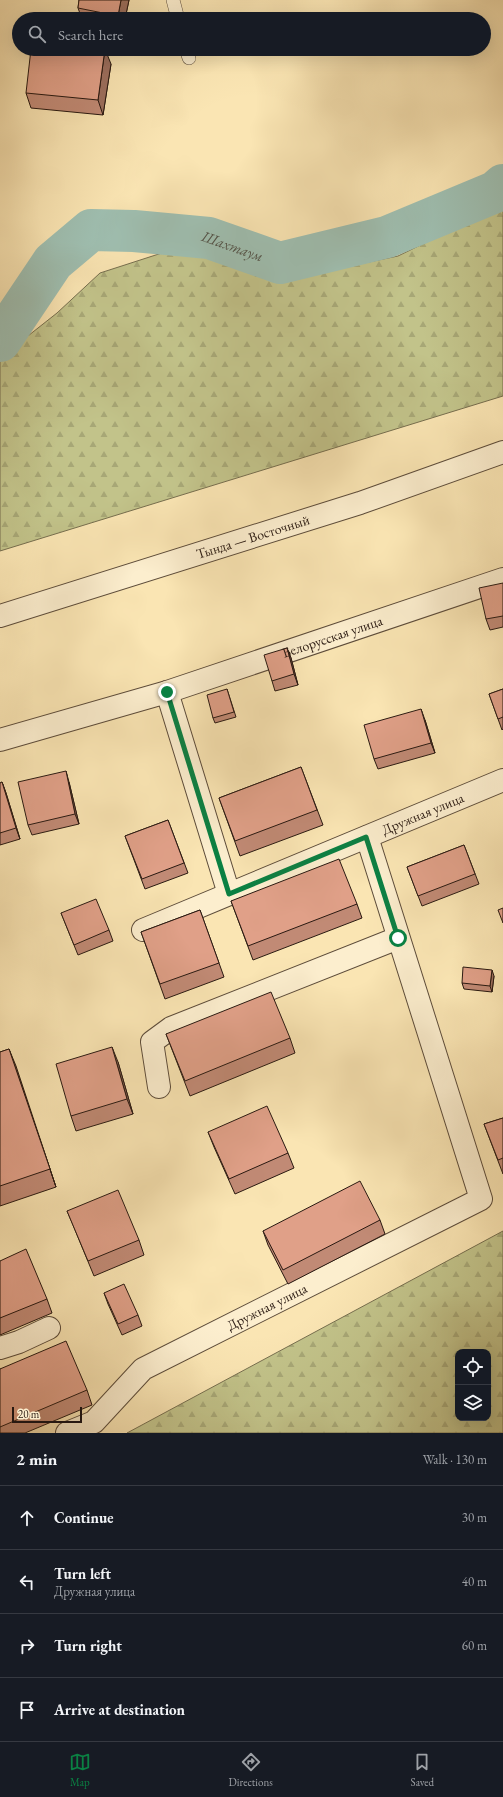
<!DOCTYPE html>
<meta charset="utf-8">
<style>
:root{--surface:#171b24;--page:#242831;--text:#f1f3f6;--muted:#9ea1a6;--line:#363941;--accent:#0b8043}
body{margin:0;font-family:"EB Garamond",serif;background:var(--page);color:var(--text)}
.controls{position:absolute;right:12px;bottom:12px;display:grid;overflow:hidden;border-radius:8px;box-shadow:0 4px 16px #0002}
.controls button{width:36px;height:36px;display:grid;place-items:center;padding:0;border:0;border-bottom:1px solid var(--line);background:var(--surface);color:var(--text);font:20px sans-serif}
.scale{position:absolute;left:12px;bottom:10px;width:70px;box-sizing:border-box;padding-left:4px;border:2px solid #291911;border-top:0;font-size:11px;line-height:14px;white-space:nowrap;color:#291911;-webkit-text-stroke:3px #fceece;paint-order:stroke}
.stop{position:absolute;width:12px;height:12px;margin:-9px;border:3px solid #0b8043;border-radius:50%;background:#fff}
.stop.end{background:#0b8043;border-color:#fff;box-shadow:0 1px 4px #0008}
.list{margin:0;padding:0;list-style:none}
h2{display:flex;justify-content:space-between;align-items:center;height:52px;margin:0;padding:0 16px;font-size:17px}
h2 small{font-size:13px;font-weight:400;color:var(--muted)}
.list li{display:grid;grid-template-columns:26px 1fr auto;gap:12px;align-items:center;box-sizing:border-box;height:64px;padding:0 16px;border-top:1px solid var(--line)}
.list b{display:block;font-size:15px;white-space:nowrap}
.list p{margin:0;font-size:13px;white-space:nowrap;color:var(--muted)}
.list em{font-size:13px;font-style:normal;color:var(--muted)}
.icon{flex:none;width:22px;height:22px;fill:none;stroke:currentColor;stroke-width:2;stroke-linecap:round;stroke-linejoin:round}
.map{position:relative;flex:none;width:503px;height:1433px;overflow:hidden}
.search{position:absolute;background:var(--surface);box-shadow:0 4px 16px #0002;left:12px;right:12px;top:12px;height:44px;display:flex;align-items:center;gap:10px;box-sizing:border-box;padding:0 14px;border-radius:22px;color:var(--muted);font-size:15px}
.sheet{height:308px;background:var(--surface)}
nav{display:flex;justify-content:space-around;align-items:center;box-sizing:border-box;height:56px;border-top:1px solid var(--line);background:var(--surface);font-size:11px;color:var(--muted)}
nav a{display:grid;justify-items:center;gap:2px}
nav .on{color:var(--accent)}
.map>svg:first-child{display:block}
.forest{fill:url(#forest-firs);stroke:#766e4e;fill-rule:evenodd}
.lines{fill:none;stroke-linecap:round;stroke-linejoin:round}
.river{stroke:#9fbfb1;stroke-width:42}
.service-casing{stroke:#5d4c3a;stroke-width:14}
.minor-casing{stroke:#5d4c3a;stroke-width:24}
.tertiary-casing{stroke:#5d4c3a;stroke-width:24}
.service{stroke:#fceece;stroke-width:13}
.minor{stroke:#fceece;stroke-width:22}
.tertiary{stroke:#fceece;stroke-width:22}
.wall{fill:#c18a75;stroke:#291911}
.shaded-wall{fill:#9d705f;stroke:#291911}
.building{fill:#e0a088;stroke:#291911}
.route{stroke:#0b8043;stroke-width:5}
.labels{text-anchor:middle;stroke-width:3.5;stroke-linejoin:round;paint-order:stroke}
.street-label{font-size:14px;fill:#291911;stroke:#fceece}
.water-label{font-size:15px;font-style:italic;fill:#525349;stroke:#fceece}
</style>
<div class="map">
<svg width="503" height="1433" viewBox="0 0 503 1433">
<defs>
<pattern id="forest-firs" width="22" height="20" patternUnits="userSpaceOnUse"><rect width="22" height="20" fill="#c2c38a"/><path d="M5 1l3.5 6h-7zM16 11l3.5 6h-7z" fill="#a7a776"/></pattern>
</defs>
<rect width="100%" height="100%" fill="#fae5b3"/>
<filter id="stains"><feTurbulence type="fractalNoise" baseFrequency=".005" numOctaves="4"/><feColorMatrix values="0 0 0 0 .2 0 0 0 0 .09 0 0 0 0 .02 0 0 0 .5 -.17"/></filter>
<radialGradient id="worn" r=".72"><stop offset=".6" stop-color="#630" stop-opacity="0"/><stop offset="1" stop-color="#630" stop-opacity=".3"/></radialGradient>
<g class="forest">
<path d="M503,202V396L0,551V358L57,313L100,273L165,252L217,251L266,276L320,272L398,256L480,216Z"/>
<path d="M503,1231V1433H127ZM458,1352H488V1418H458Z"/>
</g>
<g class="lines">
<path class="river" id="s1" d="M0,341L53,262L91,230L134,231L209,238L280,263L387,237L495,192L503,185"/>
<defs>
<g id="service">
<path d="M173,0L178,19"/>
<path d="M186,49L189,58"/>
</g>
<g id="minor">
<path d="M167,692L229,894"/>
<path id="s2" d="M0,740L167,692L503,579"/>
<path id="s3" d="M143,930L503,780"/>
<path d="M159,1087L152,1042L171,1028L398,938"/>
<path d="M0,1348L19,1342L49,1328"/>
<path id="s4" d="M67,1433L94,1422L143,1369L481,1199L367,837"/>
</g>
<g id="tertiary">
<path id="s5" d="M0,616L360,503L503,452"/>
</g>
</defs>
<use href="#service" class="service-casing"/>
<use href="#minor" class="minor-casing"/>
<use href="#tertiary" class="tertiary-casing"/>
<use href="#service" class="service"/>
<use href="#minor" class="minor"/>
<use href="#tertiary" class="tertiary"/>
</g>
<g class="wall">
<path d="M79,0H129L125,19H82L78,8Z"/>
<path d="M111,64L103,115L31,108L26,93Z"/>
<path d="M503,583V627L490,630L486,619Z"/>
<path d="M287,648L291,658L298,685L275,691L272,681Z"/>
<path d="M227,689L236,717L215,723L213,718Z"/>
<path d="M503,689V729L502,730L489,694Z"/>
<path d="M425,720L435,753L378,769L374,759Z"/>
<path d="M301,767L323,825L240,856L219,798Z"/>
<path d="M2,782L6,793L20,839L0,845V783Z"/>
<path d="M69,782L79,824L32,835L28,825Z"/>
<path d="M168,820L188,873L145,889L125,836Z"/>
<path d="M464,845L479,884L422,906L407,867Z"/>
<path d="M231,901L357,904L362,918L253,960Z"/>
<path d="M200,910L224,977L165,999L141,932Z"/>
<path d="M61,913L109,930L113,941L78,955Z"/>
<path d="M494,976L492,992L464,989L462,983Z"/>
<path d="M166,1034L290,1038L295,1053L190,1096Z"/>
<path d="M9,1049L56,1187L0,1206V1052Z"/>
<path d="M118,1062L133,1114L76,1131L71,1116Z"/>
<path d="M503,1118V1174L484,1124Z"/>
<path d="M208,1132L288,1153L294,1168L235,1194L214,1147Z"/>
<path d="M67,1211L139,1240L144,1255L94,1276L73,1225Z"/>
<path d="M380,1220L385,1234L288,1284L268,1245L263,1231Z"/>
<path d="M0,1261L47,1299L52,1313L0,1335Z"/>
<path d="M104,1293L138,1315L142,1326L122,1335L108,1304Z"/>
<path d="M0,1369L87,1390L92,1405L25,1433H0Z"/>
</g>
<g class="shaded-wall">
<path d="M121,0H129L125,19H119L118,16Z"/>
<path d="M105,49L111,64L103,115L98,100Z"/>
<path d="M287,648L291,658L298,685L294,674Z"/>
<path d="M421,709L425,720L435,753L431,743Z"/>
<path d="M66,771L69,782L79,824L75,814Z"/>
<path d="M2,782L6,793L20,839L16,828Z"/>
<path d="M492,970L494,976L492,992L490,986Z"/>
<path d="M112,1047L118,1062L133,1114L127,1099Z"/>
<path d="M9,1049L16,1066L56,1187L50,1169Z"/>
</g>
<g class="building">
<path d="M79,0H121L118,16L78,8Z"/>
<path d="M31,49H105L98,100L26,93Z"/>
<path d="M503,583V616L486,619L479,588Z"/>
<path d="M287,648L294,674L272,681L264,655Z"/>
<path d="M227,689L234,712L213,718L207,695Z"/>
<path d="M503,689V717L498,719L489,694Z"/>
<path d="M421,709L431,743L374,759L364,725Z"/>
<path d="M301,767L317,810L235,841L219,798Z"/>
<path d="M66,771L75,814L28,825L18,782Z"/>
<path d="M2,782L16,828L0,833V783Z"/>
<path d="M168,820L184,863L142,879L125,836Z"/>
<path d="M464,845L475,874L418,896L407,867Z"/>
<path d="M339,859L357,904L248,946L231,901Z"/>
<path d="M96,899L109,930L74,945L61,913Z"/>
<path d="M503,908V923L498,910Z"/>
<path d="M200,910L219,963L160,984L141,932Z"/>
<path d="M463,967L492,970L490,986L462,983Z"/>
<path d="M271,992L290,1038L185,1081L166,1034Z"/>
<path d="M112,1047L127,1099L71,1116L56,1064Z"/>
<path d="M9,1049L50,1169L0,1186V1052Z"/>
<path d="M267,1106L288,1153L229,1179L208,1132Z"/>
<path d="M503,1118V1158L498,1160L484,1124Z"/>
<path d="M360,1181L380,1220L283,1270L263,1231Z"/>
<path d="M118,1190L139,1240L88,1261L67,1211Z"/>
<path d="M26,1249L47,1299L0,1318V1261Z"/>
<path d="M124,1284L138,1315L118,1324L104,1293Z"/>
<path d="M66,1341L87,1390L0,1427V1369Z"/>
</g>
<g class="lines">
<path class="route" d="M167,692L229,894L366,837L398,938"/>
</g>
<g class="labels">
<g class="street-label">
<text dy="5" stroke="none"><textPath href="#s5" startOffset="265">Тында — Восточный</textPath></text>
<text dy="5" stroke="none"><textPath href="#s2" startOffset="348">Белорусская улица</textPath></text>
<text dy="5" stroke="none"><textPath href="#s3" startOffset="303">Дружная улица</textPath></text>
<text dy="5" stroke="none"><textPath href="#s4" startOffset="240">Дружная улица</textPath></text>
</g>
<g class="water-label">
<text dy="5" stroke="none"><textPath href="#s1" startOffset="288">Шахтаум</textPath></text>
</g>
</g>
<rect width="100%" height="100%" filter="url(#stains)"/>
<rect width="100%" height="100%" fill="url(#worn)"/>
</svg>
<div class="controls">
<button><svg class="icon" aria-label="locate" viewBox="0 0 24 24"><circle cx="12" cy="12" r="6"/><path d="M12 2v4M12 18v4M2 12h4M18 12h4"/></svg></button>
<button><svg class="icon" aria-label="layers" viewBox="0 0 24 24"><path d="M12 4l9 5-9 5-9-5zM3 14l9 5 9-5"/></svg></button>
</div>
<div class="scale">20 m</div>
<div class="stop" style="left:398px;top:938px"></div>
<div class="stop end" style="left:167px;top:692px"></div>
<div class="search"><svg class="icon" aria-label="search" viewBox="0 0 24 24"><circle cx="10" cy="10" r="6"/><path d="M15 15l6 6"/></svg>Search here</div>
</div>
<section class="sheet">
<h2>2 min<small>Walk · 130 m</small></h2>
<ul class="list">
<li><svg class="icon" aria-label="ahead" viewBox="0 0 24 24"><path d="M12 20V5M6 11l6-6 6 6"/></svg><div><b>Continue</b></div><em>30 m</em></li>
<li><svg class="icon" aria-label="left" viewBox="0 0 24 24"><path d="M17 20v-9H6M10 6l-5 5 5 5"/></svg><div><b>Turn left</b><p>Дружная улица</p></div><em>40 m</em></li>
<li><svg class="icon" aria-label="right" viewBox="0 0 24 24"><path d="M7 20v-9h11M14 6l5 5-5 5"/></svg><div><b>Turn right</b></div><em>60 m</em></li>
<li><svg class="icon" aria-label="arrive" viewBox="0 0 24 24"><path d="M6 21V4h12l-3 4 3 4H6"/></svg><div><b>Arrive at destination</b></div></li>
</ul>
</section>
<nav>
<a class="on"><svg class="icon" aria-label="map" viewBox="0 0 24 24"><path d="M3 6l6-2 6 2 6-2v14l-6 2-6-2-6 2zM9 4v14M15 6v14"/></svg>Map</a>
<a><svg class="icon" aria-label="directions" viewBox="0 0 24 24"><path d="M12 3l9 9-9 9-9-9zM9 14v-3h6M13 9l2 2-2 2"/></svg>Directions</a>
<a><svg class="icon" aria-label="saved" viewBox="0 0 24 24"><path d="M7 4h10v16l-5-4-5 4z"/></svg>Saved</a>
</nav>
